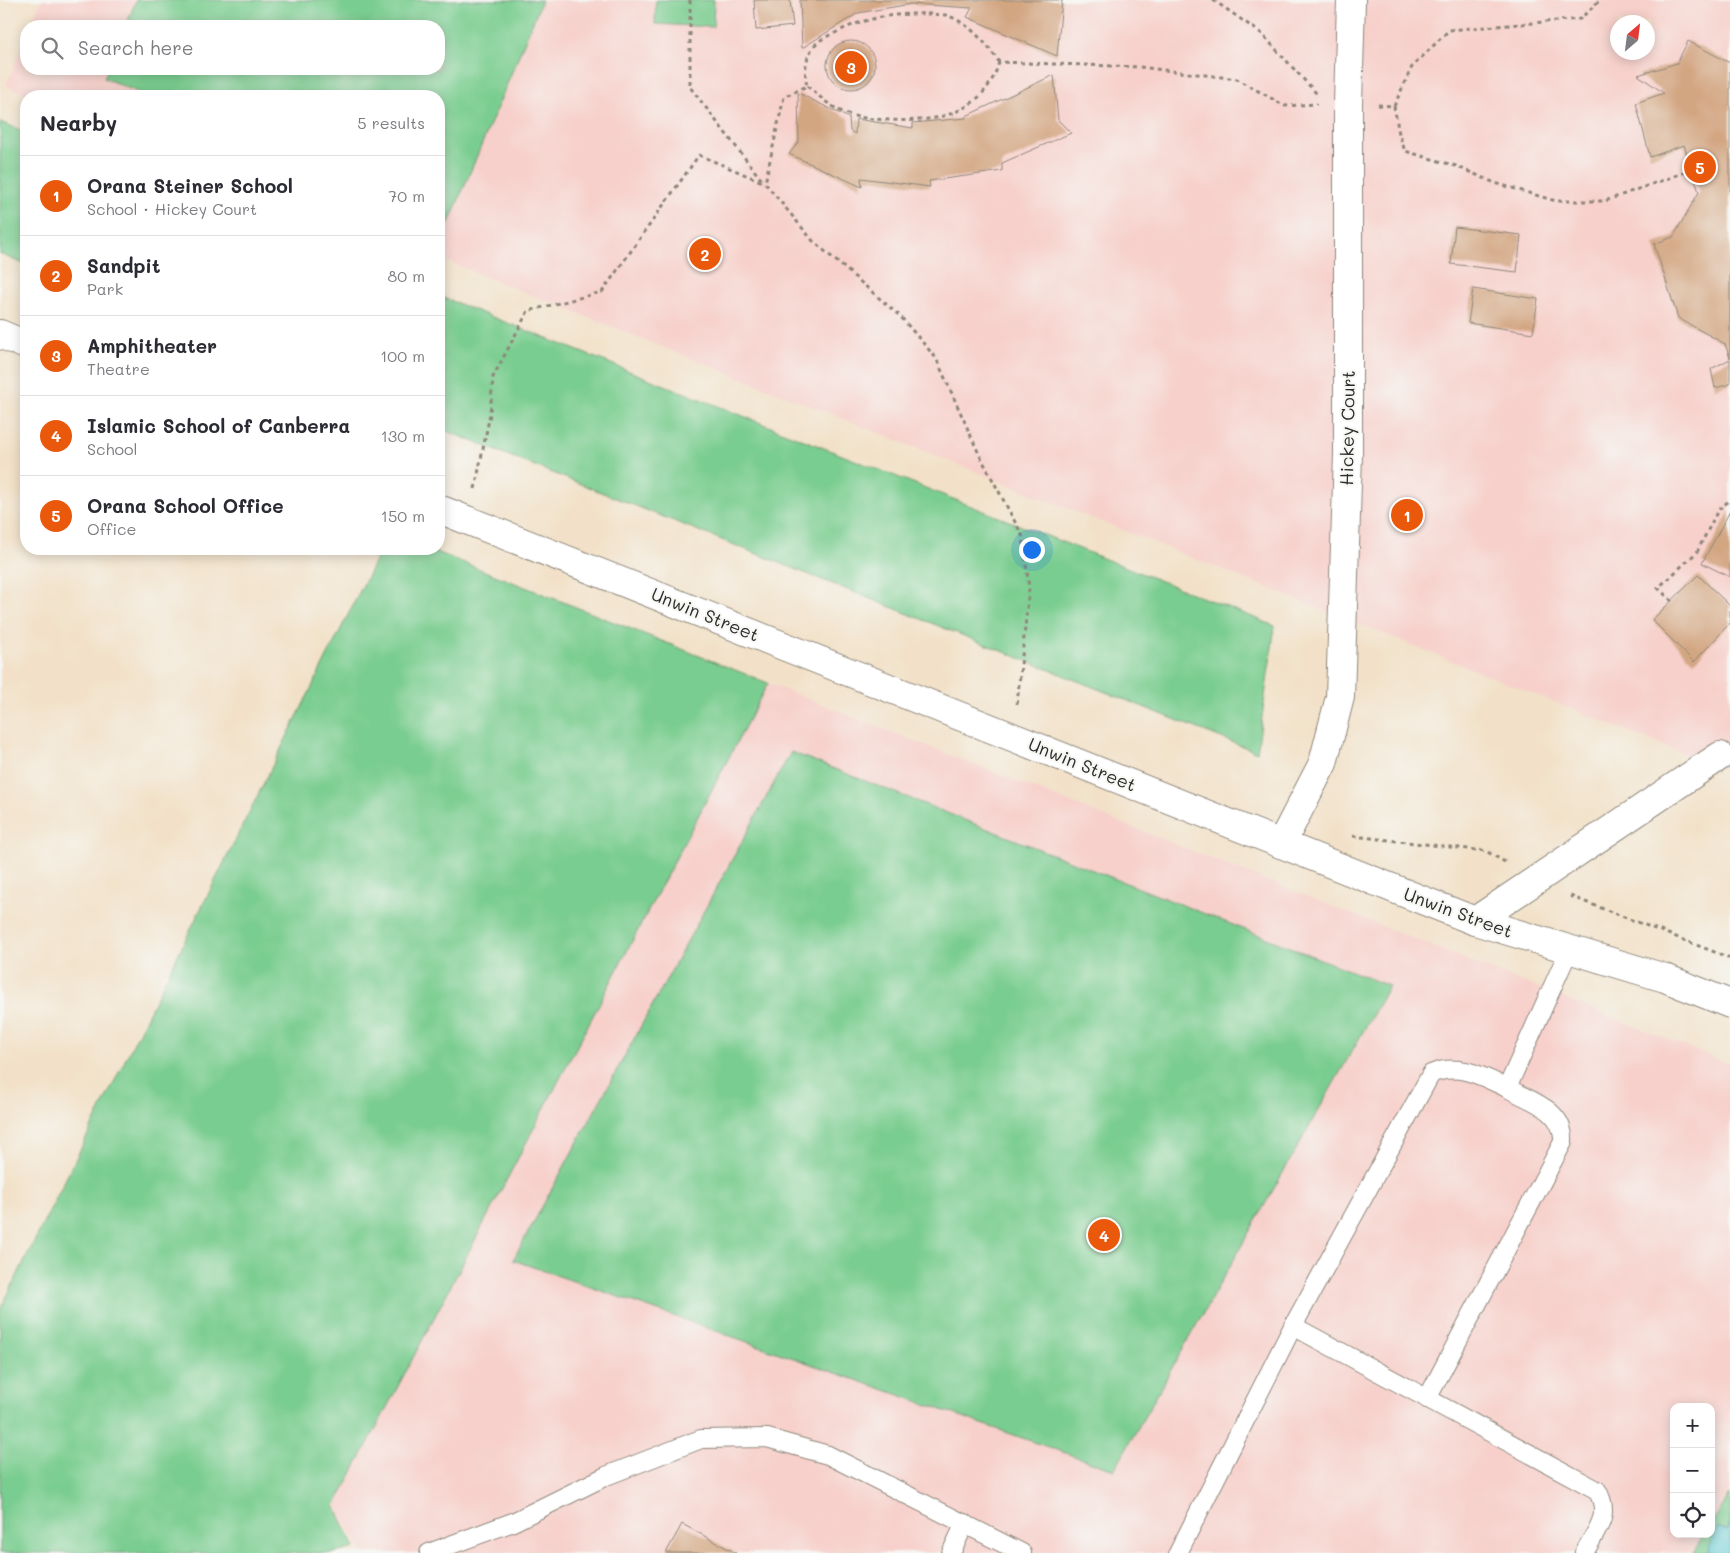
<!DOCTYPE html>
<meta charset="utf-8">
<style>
:root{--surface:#fff;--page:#f7f7f7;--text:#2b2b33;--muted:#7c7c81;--line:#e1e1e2;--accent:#ea580c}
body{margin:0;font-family:Mali,sans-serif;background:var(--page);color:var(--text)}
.controls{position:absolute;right:15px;bottom:15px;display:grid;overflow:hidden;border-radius:10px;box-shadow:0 2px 12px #0003}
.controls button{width:45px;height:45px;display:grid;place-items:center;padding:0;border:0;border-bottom:1px solid var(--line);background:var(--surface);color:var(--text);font:25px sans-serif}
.compass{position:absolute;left:1610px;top:15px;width:45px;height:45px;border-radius:50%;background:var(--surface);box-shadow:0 2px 12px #0003;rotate:28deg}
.you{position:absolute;left:1031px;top:549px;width:18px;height:18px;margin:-12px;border:4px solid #fff;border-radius:50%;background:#1a73e8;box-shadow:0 0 0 8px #1a73e833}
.badge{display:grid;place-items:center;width:32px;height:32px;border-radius:50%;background:var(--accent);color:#fff;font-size:16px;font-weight:700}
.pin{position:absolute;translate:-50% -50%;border:2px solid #fff;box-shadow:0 1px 5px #0006}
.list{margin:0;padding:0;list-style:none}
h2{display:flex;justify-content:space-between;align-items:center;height:65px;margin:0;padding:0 20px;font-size:21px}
h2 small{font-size:16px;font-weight:400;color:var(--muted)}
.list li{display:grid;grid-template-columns:32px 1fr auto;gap:15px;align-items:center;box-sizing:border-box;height:80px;padding:0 20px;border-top:1px solid var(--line)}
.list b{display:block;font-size:19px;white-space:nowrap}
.list p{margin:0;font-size:16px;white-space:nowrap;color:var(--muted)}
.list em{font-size:16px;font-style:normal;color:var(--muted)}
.icon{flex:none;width:28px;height:28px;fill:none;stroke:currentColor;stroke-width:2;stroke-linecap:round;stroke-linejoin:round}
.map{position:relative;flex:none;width:1730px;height:1553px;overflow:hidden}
.search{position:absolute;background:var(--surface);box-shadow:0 2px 12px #0003;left:20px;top:20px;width:425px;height:55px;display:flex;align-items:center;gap:12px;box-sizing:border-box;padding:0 18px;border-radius:20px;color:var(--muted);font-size:19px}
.panel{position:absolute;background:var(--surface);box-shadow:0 2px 12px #0003;left:20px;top:90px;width:425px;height:465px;border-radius:20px}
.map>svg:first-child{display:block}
.built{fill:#f7d0cb;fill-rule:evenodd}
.green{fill:#7acd90;stroke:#527c5e}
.water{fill:#5dcad3;stroke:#447a7f}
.building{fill:#d3a682}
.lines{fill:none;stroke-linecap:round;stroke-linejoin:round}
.service-casing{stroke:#8e867a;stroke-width:20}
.minor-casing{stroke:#8e867a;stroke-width:30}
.path{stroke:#8e867a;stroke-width:3;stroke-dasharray:4 4;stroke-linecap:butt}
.service{stroke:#fff;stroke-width:18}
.minor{stroke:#fff;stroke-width:28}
.labels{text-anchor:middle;stroke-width:4;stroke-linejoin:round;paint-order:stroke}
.street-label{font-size:18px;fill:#2b2b2b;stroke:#f6f6f2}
</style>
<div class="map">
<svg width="1730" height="1553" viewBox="0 0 1730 1553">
<rect width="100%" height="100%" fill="#f6f6f2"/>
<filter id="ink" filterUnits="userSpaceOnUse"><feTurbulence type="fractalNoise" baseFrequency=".02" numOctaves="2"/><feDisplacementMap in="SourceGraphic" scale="10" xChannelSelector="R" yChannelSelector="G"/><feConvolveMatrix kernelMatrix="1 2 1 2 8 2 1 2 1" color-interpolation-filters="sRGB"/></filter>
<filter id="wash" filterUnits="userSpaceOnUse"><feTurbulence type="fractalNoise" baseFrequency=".0096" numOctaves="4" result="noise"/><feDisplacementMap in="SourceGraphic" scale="20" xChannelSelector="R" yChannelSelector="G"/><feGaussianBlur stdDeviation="1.12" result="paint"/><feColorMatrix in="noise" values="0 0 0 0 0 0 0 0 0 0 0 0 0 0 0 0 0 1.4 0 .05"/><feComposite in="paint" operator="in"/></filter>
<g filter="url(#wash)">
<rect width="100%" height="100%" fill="#f2e1c8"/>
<g class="built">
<path d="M41,0H1730V772L439,258V96H32L6,86L26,36V69H439V26H30ZM1618,22H1648V52H1618Z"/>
<path d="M768,683L1730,1064V1495L1711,1524V1407H1674V1534H1705L1693,1553H362L335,1506Z"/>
</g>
<g class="green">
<path d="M136,0H542L449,223L439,218V96H147L104,78L108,69H439V26H126Z"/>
<path d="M656,0H714L713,27L655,24Z"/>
<path d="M0,122L26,132V265L0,254Z"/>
<path d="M439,296L1275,626L1257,752L439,428Z"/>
<path d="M381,549H429L768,683L335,1506L355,1548L334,1553H0V1310Z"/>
<path d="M791,752L1389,986L1114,1470L513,1260Z"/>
<path d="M1730,1495V1553H1693L1705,1534H1711V1524Z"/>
</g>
<path class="water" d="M1730,1522V1553H1707L1717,1527L1727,1530Z"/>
<g id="blocks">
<g class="building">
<path d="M754,0H790L793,26L756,30Z"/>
<path d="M800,0H1062L1057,56L967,17L972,8L911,4L858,13L802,48Z"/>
<circle cx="851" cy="65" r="24"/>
<path d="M1688,41L1730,63V358L1725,344L1678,318L1654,244L1673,237L1699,192L1684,145L1650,157L1636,103L1664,93L1638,75L1677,63Z"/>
<path d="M1054,75L1058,120L1071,133L1002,163V171L929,181L930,187L861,178L862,187L789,154L799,142L798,93L849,118L850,131L855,134L856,119L913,128V123L966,118V116Z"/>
<path d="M1455,227L1521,235L1517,272L1451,264Z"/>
<path d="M1473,289L1538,299L1533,333L1468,323Z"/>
<path d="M1730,359V384L1715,388L1711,369Z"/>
<path d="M1730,511V577L1702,563Z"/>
<path d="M1698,575L1730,606V623L1694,662L1652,620Z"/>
<path d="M682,1524L736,1553H666Z"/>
</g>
</g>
</g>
<g filter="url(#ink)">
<use href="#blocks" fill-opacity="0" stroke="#8e867a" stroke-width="1"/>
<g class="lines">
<defs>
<g id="service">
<path d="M1569,950L1507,1088C1482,1076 1458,1062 1431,1074L1293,1326L1597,1490C1612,1516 1596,1530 1584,1553"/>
<path d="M1427,1399L1563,1142C1565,1110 1531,1101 1507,1088"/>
<path d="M429,1553L513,1522L606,1476L701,1439L767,1438L828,1455L1022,1553"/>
<path d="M951,1553L965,1523"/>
<path d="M1178,1553L1293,1326"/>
</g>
<g id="minor">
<path d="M0,334L26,345"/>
<path d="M439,509L1475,921L1665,978L1730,1004"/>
<path d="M1281,844L1323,763L1340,697L1348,454V104L1351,0"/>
<path d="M1475,921L1720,756"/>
</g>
</defs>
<use href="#service" class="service-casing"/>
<use href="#minor" class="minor-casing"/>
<g class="path">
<path d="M690,0V87L764,183"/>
<path d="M1213,0L1261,33L1317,94"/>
<path d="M807,86C819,96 830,107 845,113C860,119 875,119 891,120C937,123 985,113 999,62"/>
<path d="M1378,105L1394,106L1399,134L1405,151L1456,166L1495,183L1556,201H1605L1691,170"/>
<path d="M1394,106L1412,67L1449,30L1580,19L1600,0"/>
<path d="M475,489L490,414L493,377L528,311L602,292L699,155L765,183"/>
<path d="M1672,601L1658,588L1697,552L1718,510L1730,500"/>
<path d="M1017,704L1029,589L1023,537L979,454L936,358L900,316L813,241L765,183L784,97L807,86C804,72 805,58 814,46C820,39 828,36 837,32C867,17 895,13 930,14C936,15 943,14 949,16C971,25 986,43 999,62L1140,67L1237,79L1285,106L1317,104"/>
<path d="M1353,836L1486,851L1505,862"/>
<path d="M1570,896L1730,958"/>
</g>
<use href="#service" class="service"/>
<use href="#minor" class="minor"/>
</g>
</g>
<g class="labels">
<g class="street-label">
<text transform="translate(1348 428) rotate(-89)" y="6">Hickey Court</text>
<text transform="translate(705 615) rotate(22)" y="6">Unwin Street</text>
<text transform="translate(1082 765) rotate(22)" y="6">Unwin Street</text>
<text transform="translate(1458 913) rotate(20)" y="6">Unwin Street</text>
</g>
</g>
</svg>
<div class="controls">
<button>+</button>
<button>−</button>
<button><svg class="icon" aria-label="locate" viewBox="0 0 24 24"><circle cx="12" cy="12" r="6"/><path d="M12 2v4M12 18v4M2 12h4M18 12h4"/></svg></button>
</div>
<svg class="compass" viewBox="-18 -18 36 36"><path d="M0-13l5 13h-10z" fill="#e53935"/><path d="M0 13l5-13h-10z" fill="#7c7c81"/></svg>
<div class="you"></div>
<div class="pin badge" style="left:1407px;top:515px">1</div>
<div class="pin badge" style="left:705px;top:254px">2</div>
<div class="pin badge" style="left:851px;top:67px">3</div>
<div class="pin badge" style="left:1104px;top:1235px">4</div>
<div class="pin badge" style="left:1700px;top:167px">5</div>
<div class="search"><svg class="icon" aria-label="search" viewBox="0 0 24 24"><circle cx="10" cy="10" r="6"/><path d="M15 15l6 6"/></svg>Search here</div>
<section class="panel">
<h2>Nearby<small>5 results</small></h2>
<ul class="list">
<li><span class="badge">1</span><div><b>Orana Steiner School</b><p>School · Hickey Court</p></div><em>70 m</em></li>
<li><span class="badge">2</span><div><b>Sandpit</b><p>Park</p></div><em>80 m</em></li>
<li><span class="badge">3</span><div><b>Amphitheater</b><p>Theatre</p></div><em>100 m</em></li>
<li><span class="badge">4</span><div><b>Islamic School of Canberra</b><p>School</p></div><em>130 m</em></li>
<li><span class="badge">5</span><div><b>Orana School Office</b><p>Office</p></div><em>150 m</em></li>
</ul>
</section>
</div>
